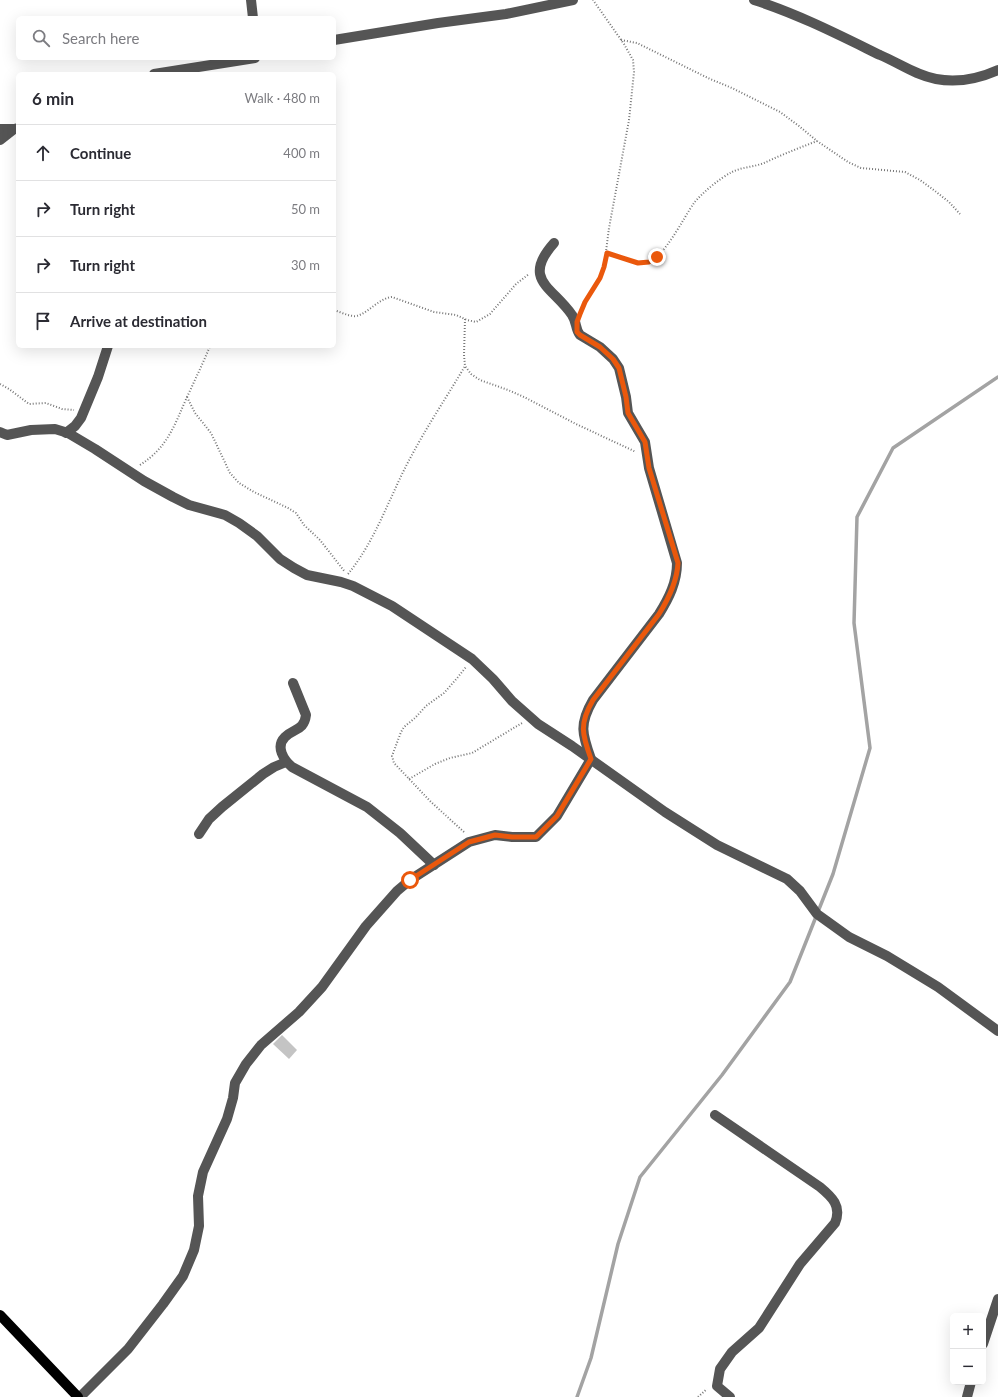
<!DOCTYPE html>
<meta charset="utf-8">
<style>
:root{--surface:#fff;--page:#f2f2f3;--text:#2b2b33;--muted:#7c7c81;--line:#e1e1e2}
body{margin:0;font-family:Lato,sans-serif;background:var(--page);color:var(--text)}
.controls{position:absolute;right:12px;bottom:12px;display:grid;overflow:hidden;border-radius:6px;box-shadow:0 4px 16px #0002}
.controls button{width:36px;height:36px;display:grid;place-items:center;padding:0;border:0;border-bottom:1px solid var(--line);background:var(--surface);color:var(--text);font:20px sans-serif}
.stop{position:absolute;width:12px;height:12px;margin:-9px;border:3px solid #ea580c;border-radius:50%;background:#fff}
.stop.end{background:#ea580c;border-color:#fff;box-shadow:0 1px 4px #0008}
.list{margin:0;padding:0;list-style:none}
h2{display:flex;justify-content:space-between;align-items:center;height:52px;margin:0;padding:0 16px;font-size:17px}
h2 small{font-size:13px;font-weight:400;color:var(--muted)}
.list li{display:grid;grid-template-columns:26px 1fr auto;gap:12px;align-items:center;box-sizing:border-box;height:56px;padding:0 16px;border-top:1px solid var(--line)}
.list b{display:block;font-size:15px;white-space:nowrap}
.list em{font-size:13px;font-style:normal;color:var(--muted)}
.icon{flex:none;width:22px;height:22px;fill:none;stroke:currentColor;stroke-width:2;stroke-linecap:round;stroke-linejoin:round}
.map{position:relative;flex:none;width:998px;height:1397px;overflow:hidden}
.search{position:absolute;background:var(--surface);box-shadow:0 4px 16px #0002;left:16px;top:16px;width:320px;height:44px;display:flex;align-items:center;gap:10px;box-sizing:border-box;padding:0 14px;border-radius:6px;color:var(--muted);font-size:15px}
.panel{position:absolute;background:var(--surface);box-shadow:0 4px 16px #0002;left:16px;top:72px;width:320px;height:276px;border-radius:6px}
.map>svg:first-child{display:block}
.lines{fill:none;stroke-linecap:round;stroke-linejoin:round}
.stream{stroke:#a3a3a3;stroke-width:3.5}
.building{fill:#c4c4c4}
.path{stroke:#777;stroke-width:2;stroke-dasharray:1 2;stroke-linecap:butt}
.minor{stroke:#555;stroke-width:10}
.major{stroke:#000;stroke-width:10}
.route{stroke:#ea580c;stroke-width:5}
</style>
<div class="map">
<svg width="998" height="1397" viewBox="0 0 998 1397">
<rect width="100%" height="100%" fill="#fff"/>
<g class="lines">
<path class="stream" d="M577,1397L591,1358L618,1244L640,1177L722,1075L790,982L833,874L870,748L854,623L857,517L893,448L998,377"/>
</g>
<path class="building" d="M282,1035L297,1050L289,1059L273,1044Z"/>
<g class="lines">
<g class="path">
<path d="M621,40L637,43L710,79L732,88L780,112L799,126L817,141L848,162L861,168L905,172L920,180L935,191L949,202L960,214"/>
<path d="M607,253C619,257 635,266 648,262C664,258 684,217 694,203C702,193 720,178 732,172C742,167 754,167 764,163C781,155 799,148 817,141"/>
<path d="M334,310C340,312 346,315 353,316C364,318 378,298 392,297L434,312L456,315L467,320L476,322L490,314L516,284L529,274"/>
<path d="M581,310L585,302L600,278L604,267L609,228L629,120L634,72L633,60L624,44L593,0"/>
<path d="M465,319L464,355L465,366L471,374L480,380L508,390L524,397L576,424L636,452"/>
<path d="M0,384L9,389L29,404L46,403L62,409L74,410"/>
<path d="M187,397L195,413L211,433L230,473L239,483L254,492L288,508L296,513L304,525L320,540L345,572"/>
<path d="M140,465C168,447 174,426 187,397C195,380 203,363 210,346"/>
<path d="M348,574C377,539 391,492 413,453C429,423 448,395 465,366"/>
<path d="M409,779L435,764L450,758L472,753L522,723"/>
<path d="M464,832L431,802L394,763L392,756L401,732L404,727L415,718L426,706L444,693L458,677L466,667"/>
<path d="M698,1397L707,1389"/>
</g>
<g class="minor">
<path d="M251,0L253,18"/>
<path d="M754,0C798,14 839,35 880,55C899,63 915,75 936,79C958,83 978,79 998,70"/>
<path d="M334,40L438,23L506,14L573,0"/>
<path d="M154,74L255,58"/>
<path d="M0,129H14"/>
<path d="M0,140L14,129L18,128"/>
<path d="M0,432L7,435L31,430L55,429L68,433L95,449L144,481L173,497L189,505L225,515L239,523L257,536L280,559L294,568L307,575L341,582L353,586L392,606L472,659L493,679L512,701L538,724L572,746L665,812L717,845L787,879L800,891L817,914L849,937L887,956L938,987L998,1031"/>
<path d="M66,433L75,426L81,418L98,377L108,346"/>
<path d="M293,683L306,715C304,731 294,728 285,737C275,747 284,760 292,767L367,807L400,833L434,865"/>
<path d="M199,834L209,819L222,807L263,774L274,767L286,762"/>
<path d="M715,1115L820,1187C832,1197 842,1206 835,1223L800,1264L759,1328L732,1352L720,1369L717,1386L730,1397"/>
<path d="M983,1344L998,1299"/>
<path d="M80,1397L128,1349L163,1304L183,1276L194,1250L199,1226L198,1196L203,1172L227,1119L233,1098L235,1083L246,1064L261,1045L299,1012L322,987L366,926L397,891L410,880L469,842L495,835L512,837H536L557,816L591,759C582,734 579,724 593,700L659,614C669,598 677,582 677,563L649,468L645,442L628,413L626,397L619,368L613,359L600,347L580,335C575,329 577,322 572,315C553,287 521,280 554,243"/>
<path d="M967,1397L971,1382"/>
</g>
<path class="major" d="M0,1315L78,1397"/>
</g>
<g class="lines">
<path class="route" d="M410,880L469,842L495,835L512,837H536L557,816L591,759C582,734 579,724 593,700L659,614C669,598 677,582 678,563L649,468L645,442L628,413L626,397L619,368L613,359L600,347L580,335L577,332V322L580,314L585,302L600,278L604,267L607,253L638,263L649,262L657,257"/>
</g>
</svg>
<div class="controls">
<button>+</button>
<button>−</button>
</div>
<div class="stop" style="left:410px;top:880px"></div>
<div class="stop end" style="left:657px;top:257px"></div>
<div class="search"><svg class="icon" aria-label="search" viewBox="0 0 24 24"><circle cx="10" cy="10" r="6"/><path d="M15 15l6 6"/></svg>Search here</div>
<section class="panel">
<h2>6 min<small>Walk · 480 m</small></h2>
<ul class="list">
<li><svg class="icon" aria-label="ahead" viewBox="0 0 24 24"><path d="M12 20V5M6 11l6-6 6 6"/></svg><div><b>Continue</b></div><em>400 m</em></li>
<li><svg class="icon" aria-label="right" viewBox="0 0 24 24"><path d="M7 20v-9h11M14 6l5 5-5 5"/></svg><div><b>Turn right</b></div><em>50 m</em></li>
<li><svg class="icon" aria-label="right" viewBox="0 0 24 24"><path d="M7 20v-9h11M14 6l5 5-5 5"/></svg><div><b>Turn right</b></div><em>30 m</em></li>
<li><svg class="icon" aria-label="arrive" viewBox="0 0 24 24"><path d="M6 21V4h12l-3 4 3 4H6"/></svg><div><b>Arrive at destination</b></div></li>
</ul>
</section>
</div>
